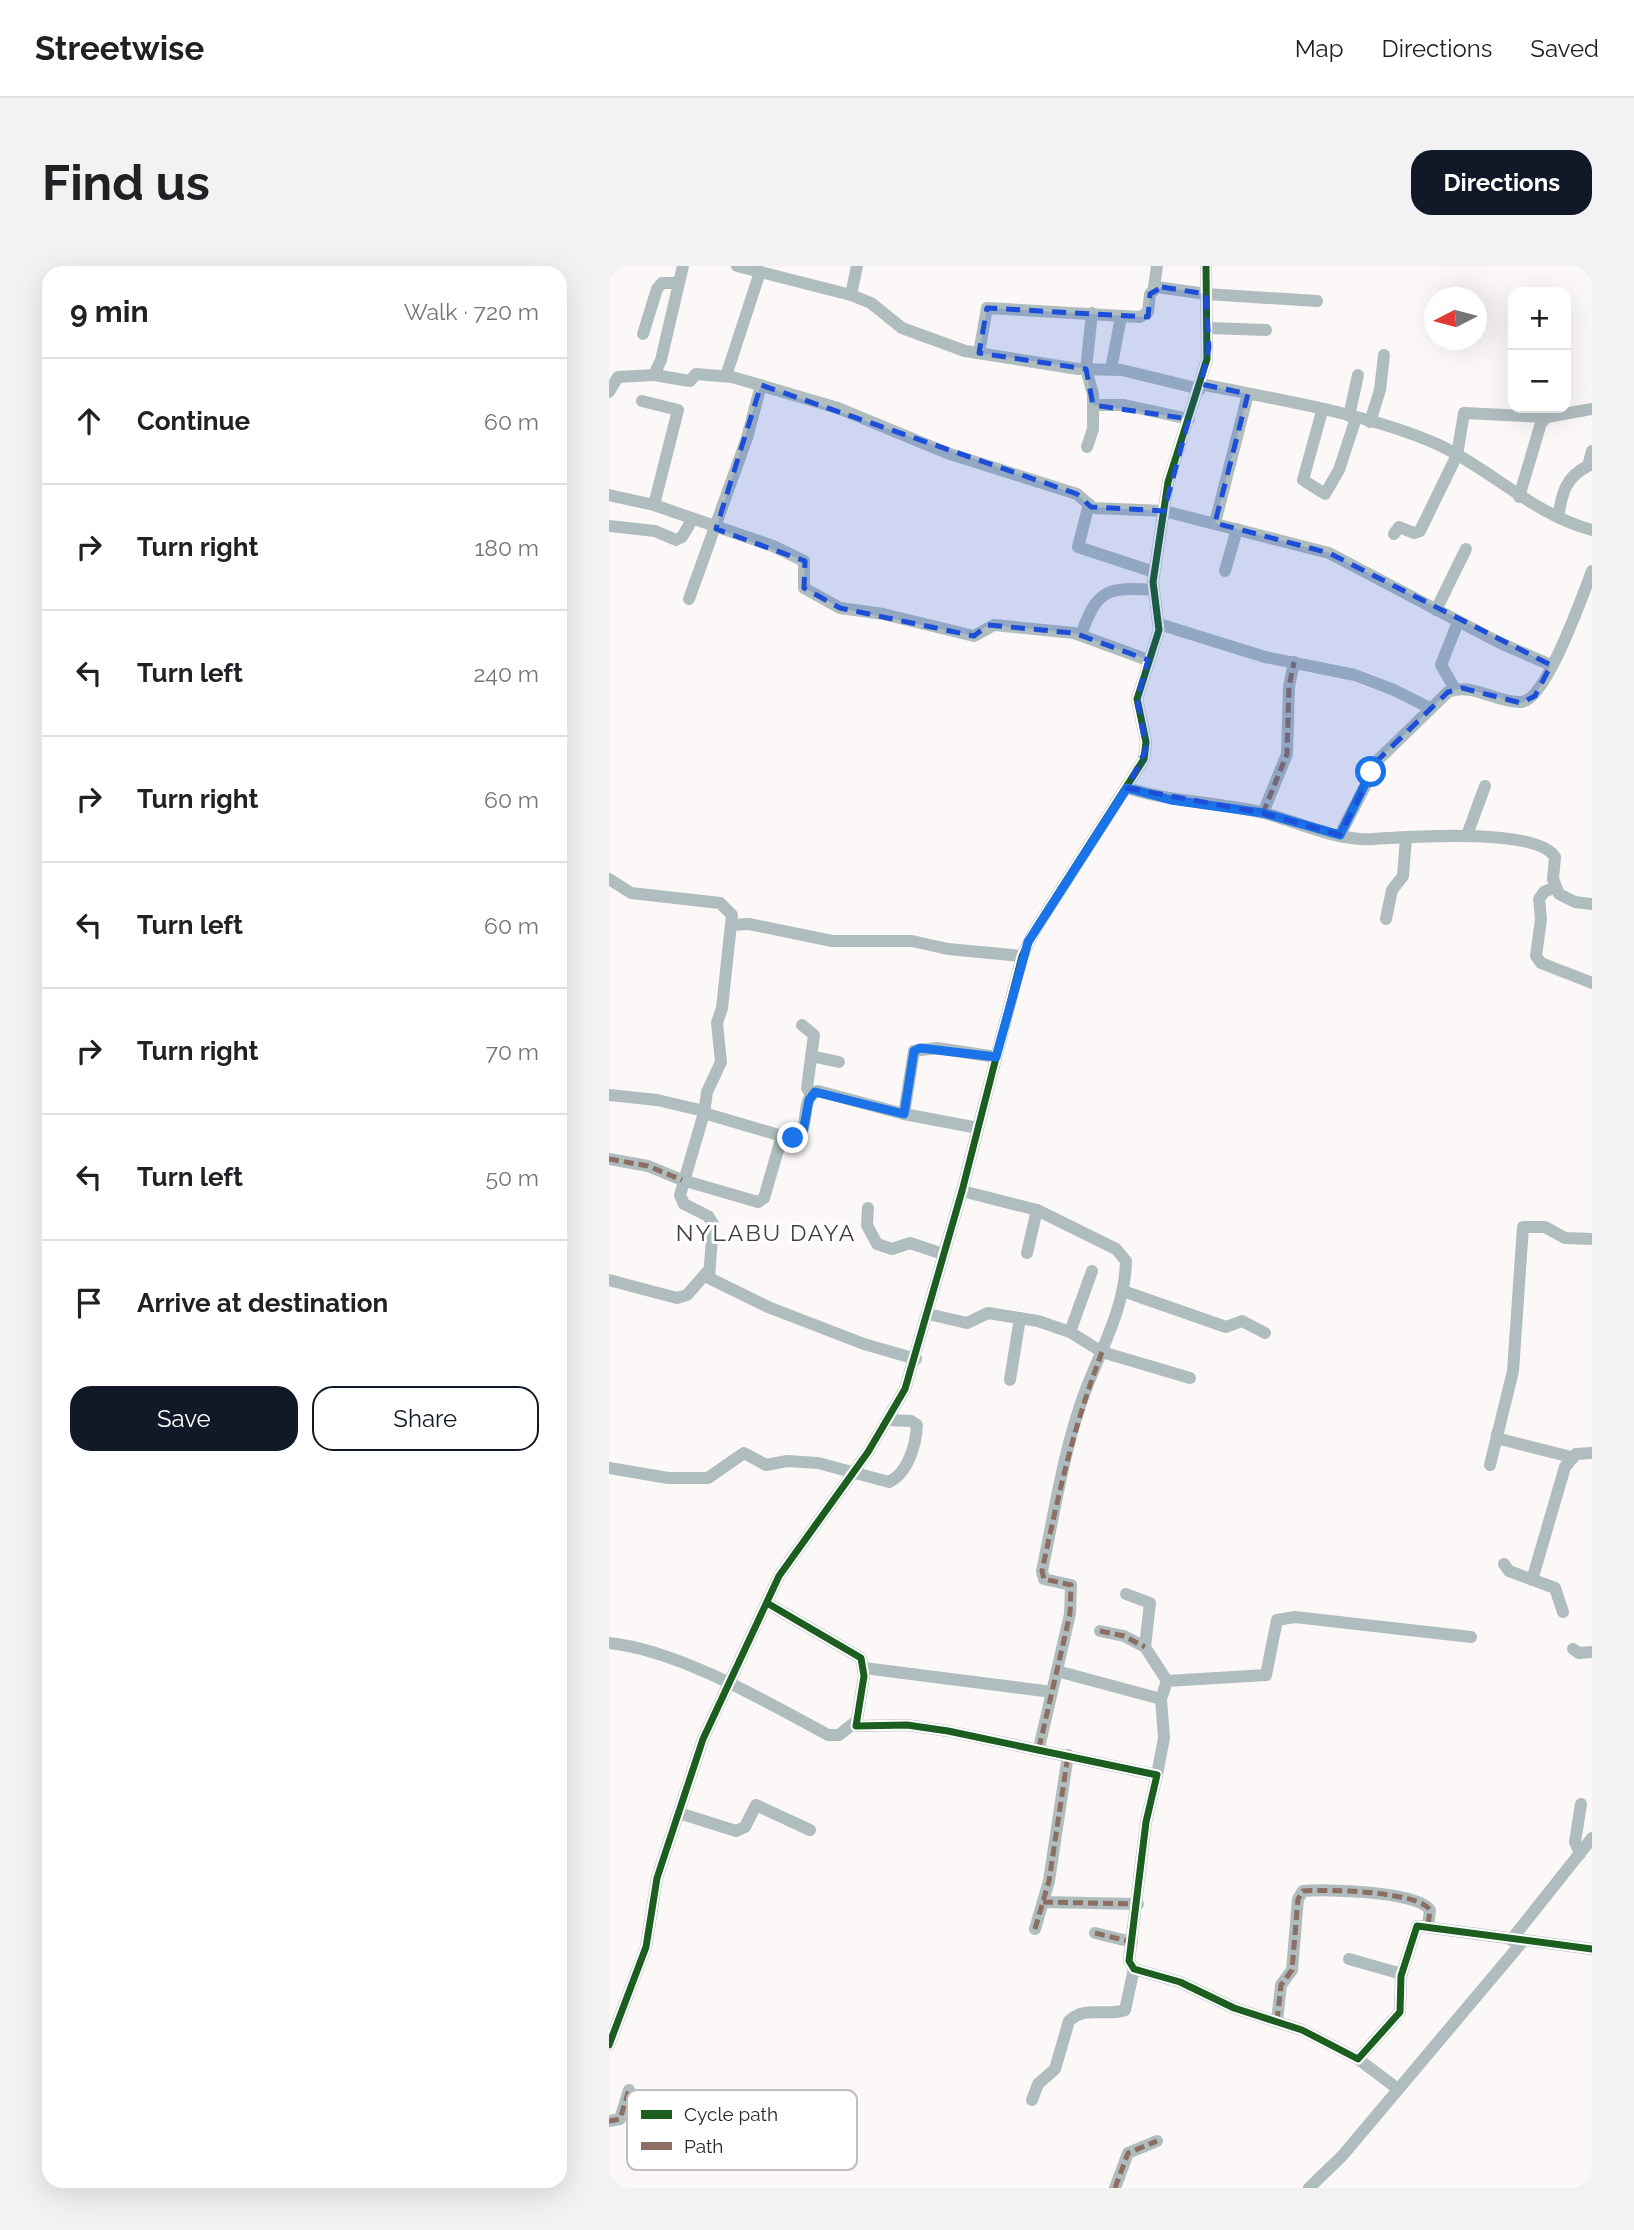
<!DOCTYPE html>
<meta charset="utf-8">
<style>
:root{--surface:#fff;--page:#f2f2f2;--text:#202124;--muted:#757577;--line:#e0e0e0;--accent:#111827}
body{margin:0;font-family:Raleway,sans-serif;background:var(--page);color:var(--text)}
.controls{position:absolute;right:21px;top:21px;display:grid;overflow:hidden;border-radius:14px;box-shadow:0 7px 28px #0002}
.controls button{width:63px;height:63px;display:grid;place-items:center;padding:0;border:0;border-bottom:2px solid var(--line);background:var(--surface);color:var(--text);font:35px sans-serif}
.compass{position:absolute;left:815px;top:21px;width:63px;height:63px;border-radius:50%;background:var(--surface);box-shadow:0 7px 28px #0002;rotate:264deg}
.stop{position:absolute;width:21px;height:21px;margin:-16px;border:5px solid #1a73e8;border-radius:50%;background:#fff}
.stop.end{background:#1a73e8;border-color:#fff;box-shadow:0 2px 7px #0008}
.list{margin:0;padding:0;list-style:none}
h2{display:flex;justify-content:space-between;align-items:center;height:91px;margin:0;padding:0 28px;font-size:30px}
h2 small{font-size:23px;font-weight:400;color:var(--muted)}
.list li{display:grid;grid-template-columns:46px 1fr auto;gap:21px;align-items:center;box-sizing:border-box;height:126px;padding:0 28px;border-top:2px solid var(--line)}
.list b{display:block;font-size:26px;white-space:nowrap}
.list em{font-size:23px;font-style:normal;color:var(--muted)}
.actions{display:flex;gap:14px;padding:21px 28px}
.actions a{flex:1;padding:16px 0;border:2px solid var(--accent);border-radius:21px;text-align:center;font-size:24px;color:var(--accent)}
.actions .main{background:var(--accent);color:#fff}
.icon{flex:none;width:38px;height:38px;fill:none;stroke:currentColor;stroke-width:2;stroke-linecap:round;stroke-linejoin:round}
.map{position:relative;flex:none;width:983px;height:1922px;overflow:hidden;border-radius:21px}
header{display:flex;align-items:center;gap:42px;box-sizing:border-box;height:98px;padding:0 35px;background:var(--surface);border-bottom:2px solid var(--line)}
header strong{font-size:33px}
nav{display:flex;gap:38px;margin-inline-start:auto;font-size:24px}
.intro{display:flex;align-items:center;justify-content:space-between;box-sizing:border-box;height:168px;padding:0 42px}
h1{margin:0;font-size:49px}
.button{padding:18px 32px;border-radius:21px;background:var(--accent);color:#fff;font-size:24px;font-weight:700}
main{display:flex;gap:42px;padding:0 42px}
aside{flex:1;background:var(--surface);border-radius:21px;box-shadow:0 7px 28px #0002}
.map>svg:first-child{display:block}
.lines{fill:none;stroke-linecap:round;stroke-linejoin:round}
.minor{stroke:#b0bdbe;stroke-width:12}
.quiet{stroke:#8d6e63;stroke-width:5;stroke-dasharray:10 5;stroke-linecap:butt}
.cycleway-casing{stroke:#fff;stroke-width:11}
.cycleway{stroke:#1b5e20;stroke-width:7}
.route{stroke:#1a73e8;stroke-width:9}
.marked{fill:#1d4ed8;fill-opacity:0.2;stroke:#1d4ed8;stroke-width:5;stroke-dasharray:14 9;stroke-linejoin:round}
.labels{text-anchor:middle;stroke-width:6;stroke-linejoin:round;paint-order:stroke}
.quarter-label{font-size:23px;letter-spacing:2px;fill:#45403f;stroke:#fff}
.key{fill:#fff;stroke:#bfbebe;stroke-width:2}
.key-label{font-size:19px;fill:#292726}
</style>
<header>
<strong>Streetwise</strong>
<nav><a>Map</a><a>Directions</a><a>Saved</a></nav>
</header>
<div class="intro"><h1>Find us</h1><a class="button">Directions</a></div>
<main>
<aside>
<h2>9 min<small>Walk · 720 m</small></h2>
<ul class="list">
<li><svg class="icon" aria-label="ahead" viewBox="0 0 24 24"><path d="M12 20V5M6 11l6-6 6 6"/></svg><div><b>Continue</b></div><em>60 m</em></li>
<li><svg class="icon" aria-label="right" viewBox="0 0 24 24"><path d="M7 20v-9h11M14 6l5 5-5 5"/></svg><div><b>Turn right</b></div><em>180 m</em></li>
<li><svg class="icon" aria-label="left" viewBox="0 0 24 24"><path d="M17 20v-9H6M10 6l-5 5 5 5"/></svg><div><b>Turn left</b></div><em>240 m</em></li>
<li><svg class="icon" aria-label="right" viewBox="0 0 24 24"><path d="M7 20v-9h11M14 6l5 5-5 5"/></svg><div><b>Turn right</b></div><em>60 m</em></li>
<li><svg class="icon" aria-label="left" viewBox="0 0 24 24"><path d="M17 20v-9H6M10 6l-5 5 5 5"/></svg><div><b>Turn left</b></div><em>60 m</em></li>
<li><svg class="icon" aria-label="right" viewBox="0 0 24 24"><path d="M7 20v-9h11M14 6l5 5-5 5"/></svg><div><b>Turn right</b></div><em>70 m</em></li>
<li><svg class="icon" aria-label="left" viewBox="0 0 24 24"><path d="M17 20v-9H6M10 6l-5 5 5 5"/></svg><div><b>Turn left</b></div><em>50 m</em></li>
<li><svg class="icon" aria-label="arrive" viewBox="0 0 24 24"><path d="M6 21V4h12l-3 4 3 4H6"/></svg><div><b>Arrive at destination</b></div></li>
</ul>
<div class="actions"><a class="main">Save</a><a>Share</a></div>
</aside>
<div class="map">
<svg width="983" height="1922" viewBox="0 0 983 1922">
<rect width="100%" height="100%" fill="#fcf8f8"/>
<g class="lines">
<g class="minor">
<path d="M128,0L242,29L262,37L293,62L356,85L469,103L513,104L591,123"/>
<path d="M545,21L548,0"/>
<path d="M242,29L248,0"/>
<path d="M600,62L657,64"/>
<path d="M34,68L48,23L53,17H70"/>
<path d="M370,87L378,42L531,51L539,46L541,28L548,21L597,28L708,35"/>
<path d="M502,103L512,51"/>
<path d="M45,109L81,115L87,108L123,111L229,142L338,187L468,228L484,242L555,245L720,287L891,377L942,399"/>
<path d="M117,110L151,6"/>
<path d="M592,118C665,133 762,148 830,179C883,204 924,248 983,264"/>
<path d="M0,126L9,111L45,109L52,94L74,0"/>
<path d="M33,135L69,144L45,239"/>
<path d="M484,139H515L580,153"/>
<path d="M713,145L694,214L716,228L730,204L747,152"/>
<path d="M740,150L749,109"/>
<path d="M761,156L771,124L775,89"/>
<path d="M478,181L484,163V128L477,103L483,47"/>
<path d="M0,229L45,239L164,280L195,295V322L231,342L274,348L365,370L385,359L465,367L539,394"/>
<path d="M910,231L932,157L938,151L983,143"/>
<path d="M480,238L469,281L545,306"/>
<path d="M949,251C953,228 956,211 979,200L983,185"/>
<path d="M606,257L639,128"/>
<path d="M0,260L46,265L67,274L73,271L83,254"/>
<path d="M785,268L790,261L805,267L811,265L848,189L855,147L938,151"/>
<path d="M616,305L628,263"/>
<path d="M80,333L138,172L152,119"/>
<path d="M827,344L857,283"/>
<path d="M550,358L656,391L746,409L785,424L821,442"/>
<path d="M472,369C488,323 498,321 545,324"/>
<path d="M846,423L832,399L849,356"/>
<path d="M518,522C563,536 609,536 655,547C690,556 726,575 764,573C798,571 927,561 946,591L944,613L950,628L966,636L983,638"/>
<path d="M654,547L678,488L680,421L685,396"/>
<path d="M731,569L770,493L839,426C864,416 887,437 912,436C937,435 974,328 983,305"/>
<path d="M858,569L876,520"/>
<path d="M0,613L22,627L111,637L123,649L113,742L108,757L112,796L98,826L95,847L71,929L75,938L99,950L104,958L100,1012L159,1041L255,1078L307,1093"/>
<path d="M946,621L935,626L930,633L932,653L927,690L932,697L983,717"/>
<path d="M777,653L783,624L794,610L797,571"/>
<path d="M123,659L140,658L223,675H303L339,683L413,690"/>
<path d="M193,759L205,769L198,822L202,829"/>
<path d="M202,790L230,796"/>
<path d="M0,829L48,834L95,845"/>
<path d="M95,847L173,870L188,871C202,861 190,832 209,825L295,848L369,862"/>
<path d="M295,848L305,785L328,782L387,791"/>
<path d="M0,893L39,900L73,914L149,936L155,932L173,870"/>
<path d="M353,925L428,944L507,983L517,995C516,1040 493,1082 477,1123C455,1181 446,1244 433,1305L435,1313L462,1319L461,1348L430,1482"/>
<path d="M259,942L258,959L268,978L283,983L301,977L334,988"/>
<path d="M418,987L428,944"/>
<path d="M0,1014L68,1032L78,1029L99,1005"/>
<path d="M514,1025L617,1061L633,1055L656,1067"/>
<path d="M319,1048L358,1057L379,1047L429,1055L461,1066L493,1086L581,1112"/>
<path d="M461,1066L483,1005"/>
<path d="M401,1114L411,1052"/>
<path d="M888,1168L891,1173L962,1191"/>
<path d="M881,1199L904,1105L914,961H936L956,972L983,973"/>
<path d="M0,1202L59,1212H99L135,1187L157,1199L178,1195L209,1197L280,1216C299,1207 307,1179 308,1159L302,1155L279,1154"/>
<path d="M895,1298L900,1305L946,1322L954,1346"/>
<path d="M923,1314L956,1201L967,1188L983,1187"/>
<path d="M517,1328L541,1337L536,1381L558,1415"/>
<path d="M158,1337L252,1392L255,1410L247,1460L298,1459L339,1465L548,1509L537,1556L520,1695L525,1703L571,1716L625,1742L693,1764L749,1793L791,1746L792,1710L808,1660L983,1683"/>
<path d="M491,1365L515,1370L536,1381"/>
<path d="M0,1377C69,1384 158,1436 219,1469H230L245,1457"/>
<path d="M964,1383L970,1387L983,1386"/>
<path d="M255,1402L443,1426"/>
<path d="M448,1405L552,1433"/>
<path d="M548,1509L555,1472L552,1433L558,1415L657,1409L668,1354L686,1351L862,1371"/>
<path d="M70,1547L127,1565L136,1561L147,1539L201,1564"/>
<path d="M971,1588L966,1576L972,1538"/>
<path d="M434,1636L529,1638"/>
<path d="M426,1663L440,1615L459,1489"/>
<path d="M486,1667L523,1676"/>
<path d="M902,1674L983,1572"/>
<path d="M740,1693L793,1708"/>
<path d="M668,1755L672,1719L683,1704L689,1633L694,1625C716,1623 809,1625 821,1644L819,1660"/>
<path d="M0,1779L37,1681L48,1612L94,1473L170,1310L259,1186L296,1123L353,925L413,690L427,662L535,493L537,476L528,433L550,364L544,316L559,216L598,93L597,0"/>
<path d="M749,1793L789,1823"/>
<path d="M423,1834L429,1818L446,1803L460,1755C477,1739 497,1751 516,1744L525,1703"/>
<path d="M0,1855L11,1853L20,1824"/>
<path d="M506,1922L519,1887L548,1875"/>
<path d="M700,1922L734,1889L914,1675"/>
</g>
<g class="quiet">
<path d="M654,547L678,488L680,421L685,396"/>
<path d="M0,893L39,900L73,914"/>
<path d="M491,1365L515,1370L536,1381"/>
<path d="M430,1482L461,1348L462,1319L435,1313L433,1305C450,1226 464,1162 493,1086"/>
<path d="M434,1636L529,1638"/>
<path d="M426,1663L440,1615L459,1489"/>
<path d="M486,1667L523,1676"/>
<path d="M668,1755L672,1719L683,1704L689,1633L694,1625C716,1623 809,1625 821,1644L819,1660"/>
<path d="M0,1855L11,1853L20,1824"/>
<path d="M506,1922L519,1887L548,1875"/>
</g>
<defs>
<g id="cycleway">
<path d="M158,1337L252,1392L255,1410L247,1460L298,1459L339,1465L548,1509L537,1556L520,1695L525,1703L571,1716L625,1742L693,1764L749,1793L791,1746L792,1710L808,1660L983,1683"/>
<path d="M0,1779L37,1681L48,1612L94,1473L170,1310L259,1186L296,1123L353,925L413,690L427,662L535,493L537,476L528,433L550,364L544,316L559,216L598,93L597,0"/>
</g>
</defs>
<use href="#cycleway" class="cycleway-casing"/>
<use href="#cycleway" class="cycleway"/>
</g>
<g class="lines">
<path class="route" d="M184,872L194,866L200,834L206,826L295,848L305,785L311,782L387,791L419,676L518,522L562,534L654,547L731,569L762,506"/>
</g>
<path class="marked" d="M553,21L597,28L600,82L592,118L639,128L606,257L720,287L942,399L926,430L912,437L853,422L839,426L770,493L731,569L654,547L518,522L537,483L528,433L539,394L465,367L379,359L365,370L231,342L195,322L196,295L107,263L152,119L468,228L482,241L555,245L580,153L484,139L477,103L370,87L378,42L539,51L541,28Z"/>
<g class="labels">
<g class="quarter-label">
<text x="157" y="975">NYLABU DAYA</text>
</g>
</g>
<rect x="18" y="1824" width="230" height="80" rx="10" class="key"/>
<rect x="32" y="1844" width="31" height="9" fill="#1b5e20"/>
<rect x="32" y="1876" width="31" height="8" fill="#8d6e63"/>
<g class="key-label">
<text x="75" y="1855">Cycle path</text>
<text x="75" y="1887">Path</text>
</g>
</svg>
<div class="controls">
<button>+</button>
<button>−</button>
</div>
<svg class="compass" viewBox="-18 -18 36 36"><path d="M0-13l5 13h-10z" fill="#e53935"/><path d="M0 13l5-13h-10z" fill="#757577"/></svg>
<div class="stop" style="left:762px;top:506px"></div>
<div class="stop end" style="left:184px;top:872px"></div>
</div>
</main>
